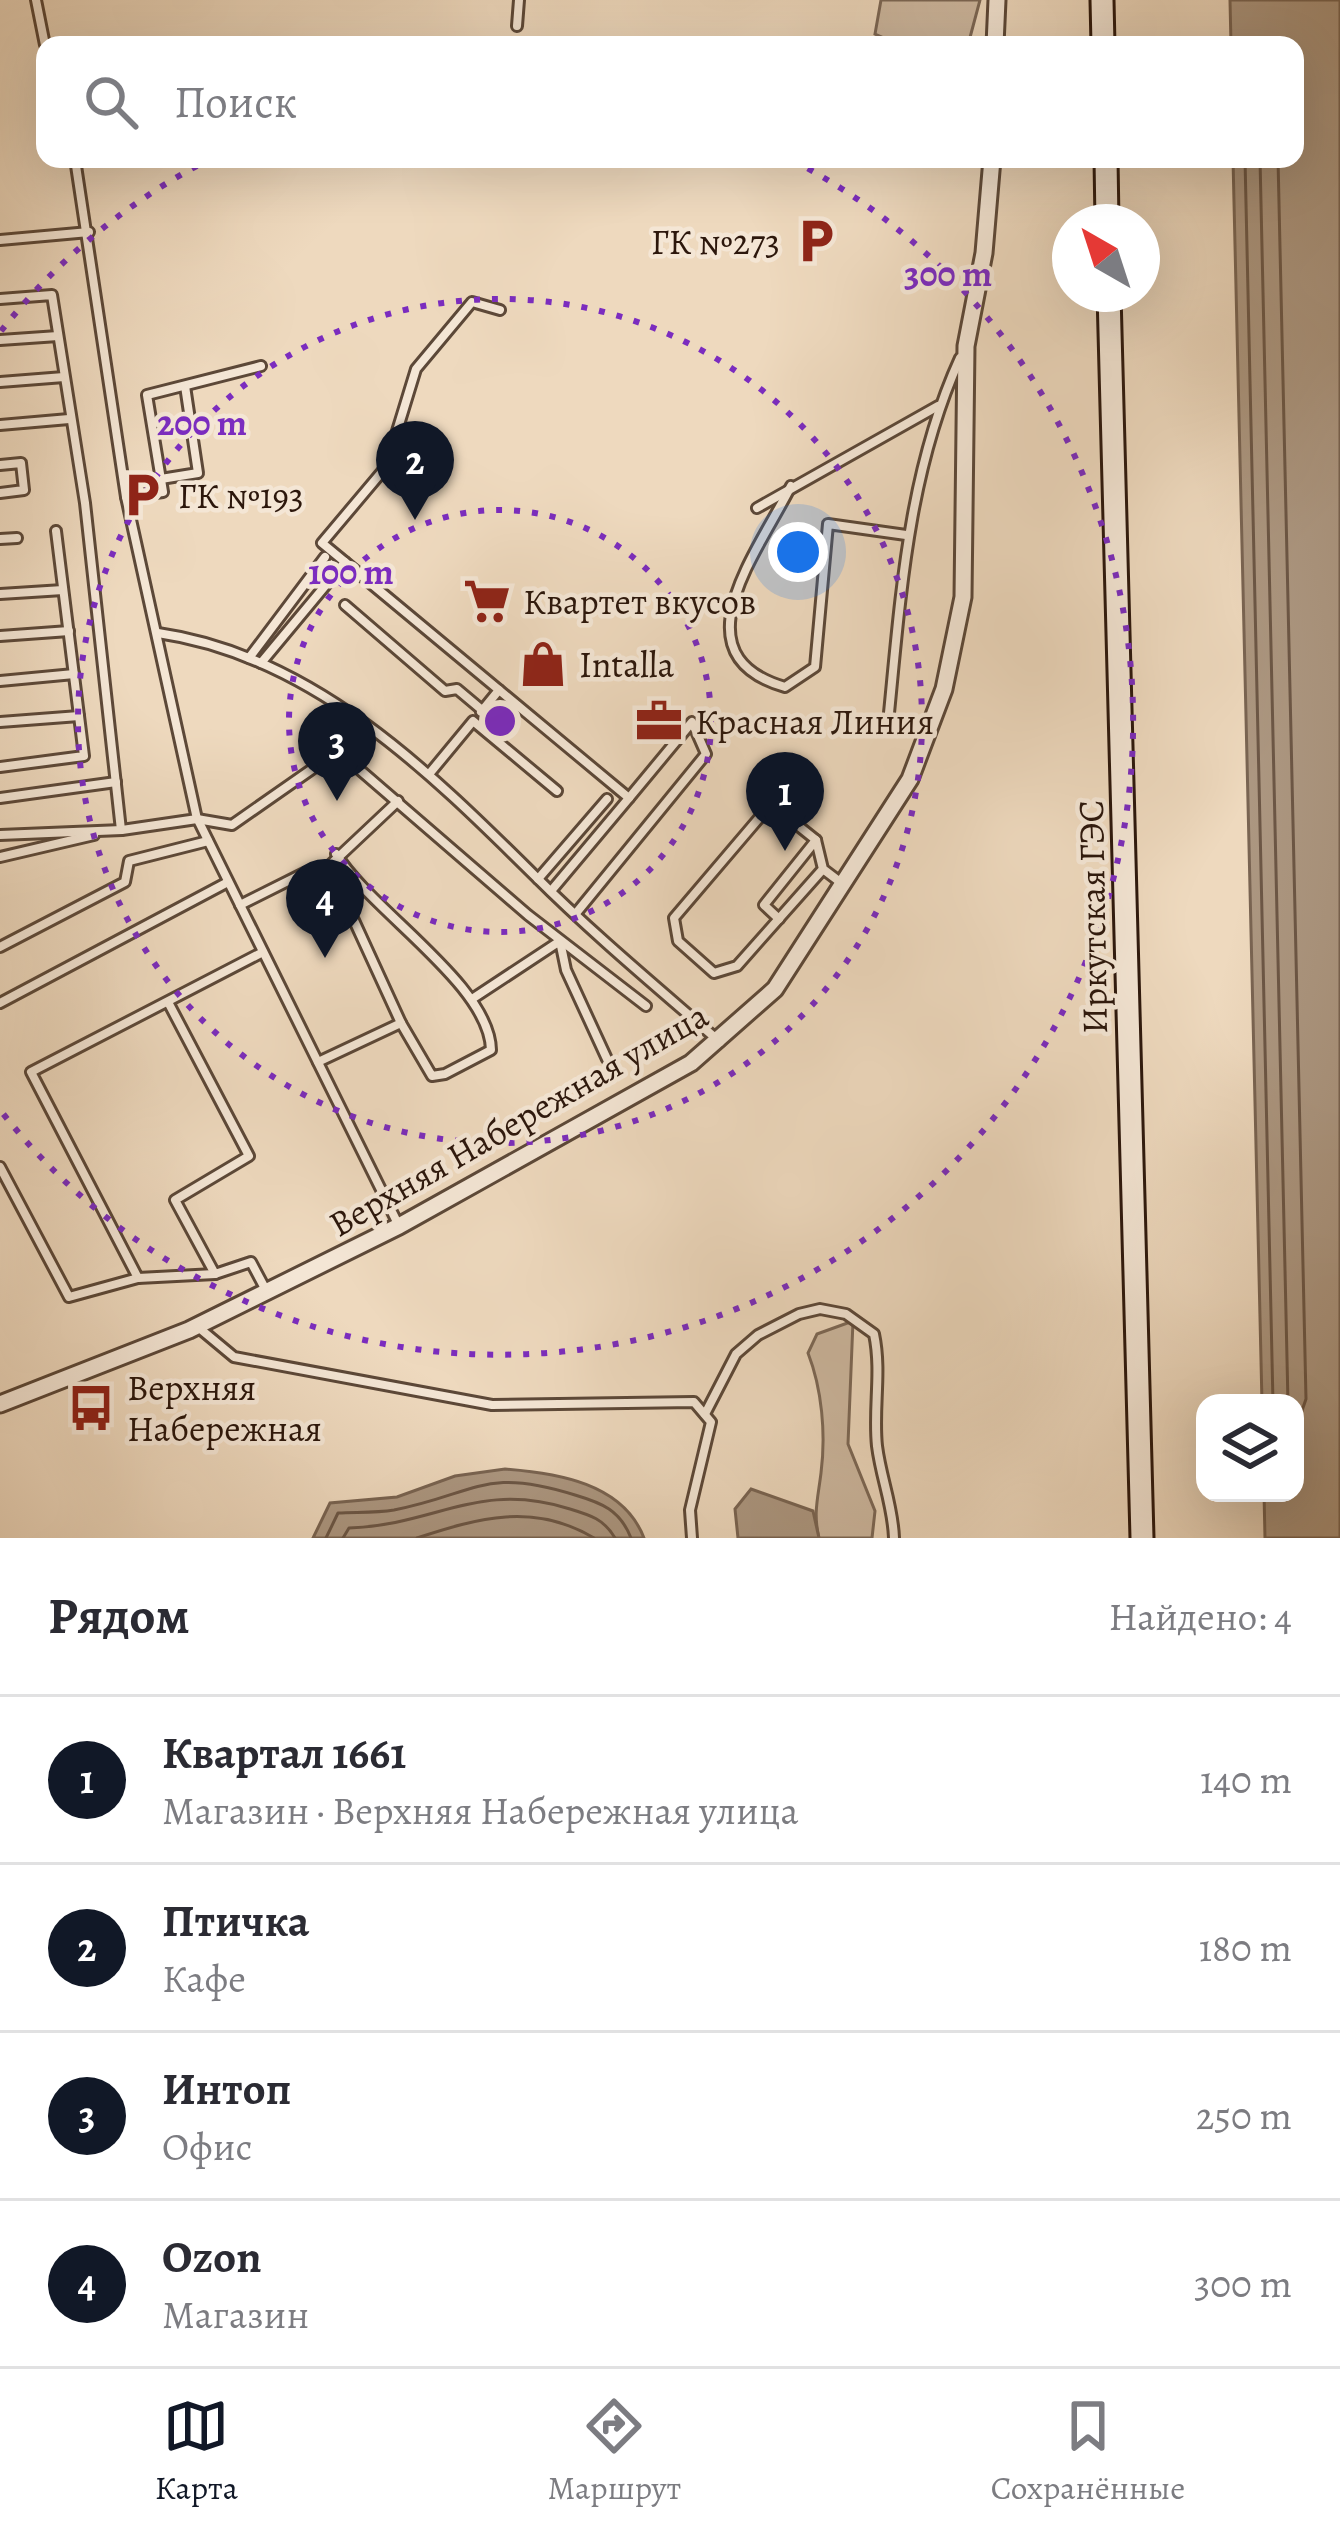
<!DOCTYPE html>
<html lang="ru">
<meta charset="utf-8">
<style>
:root{--surface:#fff;--page:#f2f2f3;--text:#2b2b33;--muted:#7c7c81;--line:#e1e1e2;--accent:#111827}
body{margin:0;font-family:Alegreya,serif;background:var(--page);color:var(--text)}
.controls{position:absolute;right:36px;bottom:36px;display:grid;overflow:hidden;border-radius:24px;box-shadow:0 12px 48px #0002}
.controls button{width:108px;height:108px;display:grid;place-items:center;padding:0;border:0;border-bottom:3px solid var(--line);background:var(--surface);color:var(--text);font:60px sans-serif}
.compass{position:absolute;left:1052px;top:204px;width:108px;height:108px;border-radius:50%;background:var(--surface);box-shadow:0 12px 48px #0002;rotate:321deg}
.you{position:absolute;left:798px;top:552px;width:42px;height:42px;margin:-30px;border:9px solid #fff;border-radius:50%;background:#1a73e8;box-shadow:0 0 0 18px #1a73e833}
.badge{display:grid;place-items:center;width:78px;height:78px;border-radius:50%;background:var(--accent);color:#fff;font-size:39px;font-weight:700}
.pin{position:absolute;translate:-50% -99px;filter:drop-shadow(0 3px 6px #0008)}
.pin::after{content:'';position:absolute;top:63px;width:42px;height:36px;background:inherit;clip-path:polygon(0 0,100% 0,50% 100%)}
.list{margin:0;padding:0;list-style:none}
h2{display:flex;justify-content:space-between;align-items:center;height:156px;margin:0;padding:0 48px;font-size:51px}
h2 small{font-size:39px;font-weight:400;color:var(--muted)}
.list li{display:grid;grid-template-columns:78px 1fr auto;gap:36px;align-items:center;box-sizing:border-box;height:168px;padding:0 48px;border-top:3px solid var(--line)}
.list b{display:block;font-size:45px;white-space:nowrap}
.list p{margin:0;font-size:39px;white-space:nowrap;color:var(--muted)}
.list em{font-size:39px;font-style:normal;color:var(--muted)}
.icon{flex:none;width:66px;height:66px;fill:none;stroke:currentColor;stroke-width:2;stroke-linecap:round;stroke-linejoin:round}
.map{position:relative;flex:none;width:1340px;height:1538px;overflow:hidden}
.search{position:absolute;background:var(--surface);box-shadow:0 12px 48px #0002;left:36px;right:36px;top:36px;height:132px;display:flex;align-items:center;gap:30px;box-sizing:border-box;padding:0 42px;border-radius:24px;color:var(--muted);font-size:45px}
.sheet{height:828px;background:var(--surface)}
nav{display:flex;justify-content:space-around;align-items:center;box-sizing:border-box;height:168px;border-top:3px solid var(--line);background:var(--surface);font-size:33px;color:var(--muted)}
nav a{display:grid;justify-items:center;gap:6px}
nav .on{color:var(--accent)}
.map>svg:first-child{display:block}
.green{fill:#cdb8a0;stroke:#7c6856;stroke-width:3}
.water{fill:#ac9781;stroke:#796452;stroke-width:3}
.lines{fill:none;stroke-linecap:round;stroke-linejoin:round}
.shore{stroke:#6c5746;stroke-width:3}
.service-casing{stroke:#5c4838;stroke-width:14}
.minor-casing{stroke:#5c4838;stroke-width:21}
.secondary-casing{stroke:#2c170c;stroke-width:27}
.service{stroke:#f4e6d5;stroke-width:8}
.minor{stroke:#f4e6d5;stroke-width:15}
.secondary{stroke:#f4e6d5;stroke-width:21}
.ring{fill:none;stroke:#7b2cbf;stroke-width:6;stroke-dasharray:6 12}
.labels{text-anchor:middle;stroke-width:9;stroke-linejoin:round;paint-order:stroke}
.poi-label{font-size:36px;fill:#2c170c;stroke:#f4e6d5;text-anchor:start}
.street-label{font-size:36px;fill:#2c170c;stroke:#f4e6d5}
.centre{fill:#7b2cbf;stroke:#f4e6d5;stroke-width:6}
.ring-label{font-size:36px;text-anchor:middle;font-weight:bold;fill:#7b2cbf;stroke:#f4e6d5;stroke-width:9;stroke-linejoin:round;paint-order:stroke}
</style>
<div class="map">
<svg width="1340" height="1538" viewBox="0 0 1340 1538">
<rect width="100%" height="100%" fill="#eed9be"/>
<filter id="stains"><feTurbulence type="fractalNoise" baseFrequency=".00167" numOctaves="4"/><feColorMatrix values="0 0 0 0 .2 0 0 0 0 .09 0 0 0 0 .02 0 0 0 .5 -.17"/></filter>
<radialGradient id="worn" r=".72"><stop offset=".6" stop-color="#630" stop-opacity="0"/><stop offset="1" stop-color="#630" stop-opacity=".3"/></radialGradient>
<g class="green">
<path d="M881,0H980L968,45H900L875,34Z"/>
<path d="M853,1321L848,1444L875,1511L872,1538H819C813,1513 818,1498 821,1473C826,1434 822,1389 808,1353L817,1334Z"/>
</g>
<g class="water">
<path d="M1230,0H1340V1538H1265L1264,1493H1295V1403H1262L1233,159H1295V45H1231Z"/>
<path d="M505,1469C557,1473 623,1483 644,1538H313L330,1503L397,1497L455,1476Z"/>
<path d="M751,1489L813,1511L819,1538H738L735,1509Z"/>
</g>
<g class="lines">
<g class="shore">
<path d="M1245,159L1273,1403"/>
<path d="M1260,159L1288,1403"/>
<path d="M1278,159L1306,1399L1295,1431"/>
<path d="M326,1538L338,1513C357,1512 376,1513 394,1510C476,1494 484,1466 575,1495C602,1503 620,1510 631,1538"/>
<path d="M343,1538L349,1528C437,1525 478,1480 570,1509C590,1515 604,1519 615,1538"/>
<path d="M417,1538C478,1518 534,1502 594,1538"/>
</g>
<defs>
<g id="service">
<path d="M36,0L45,45"/>
<path d="M517,26L519,0"/>
<path d="M0,240L89,232"/>
<path d="M0,299L52,295L85,503L121,830"/>
<path d="M0,340L58,336"/>
<path d="M0,382L64,377"/>
<path d="M0,425L69,419"/>
<path d="M0,465L21,463L24,490L0,493"/>
<path d="M161,479L198,473L185,386"/>
<path d="M791,486C758,552 675,655 785,687L815,667L828,524L906,535"/>
<path d="M126,497L163,492L147,395L261,366"/>
<path d="M757,508L938,406"/>
<path d="M0,539L17,538"/>
<path d="M345,562L322,543L386,467L416,369L472,302L500,310"/>
<path d="M0,594L63,590"/>
<path d="M345,605L445,691L457,689L482,710"/>
<path d="M158,633C312,655 429,771 535,876C593,934 658,988 720,1042"/>
<path d="M0,636L69,631"/>
<path d="M249,658L325,557"/>
<path d="M261,663L345,562L629,798L692,722L706,754L577,912"/>
<path d="M0,681L74,674"/>
<path d="M481,712L499,690"/>
<path d="M889,713C901,591 909,470 960,358"/>
<path d="M0,722L79,716"/>
<path d="M0,767L84,756L56,531"/>
<path d="M430,773L473,721L557,791"/>
<path d="M0,798L116,782"/>
<path d="M197,819L232,825L338,751L528,915L646,1006"/>
<path d="M198,820L399,1226"/>
<path d="M0,835L122,830L197,819L126,497L75,159"/>
<path d="M336,854C371,911 490,985 491,1050L445,1074L432,1076L401,1023"/>
<path d="M0,857L94,835"/>
<path d="M823,869L737,966L714,973L678,941L674,918L771,804L816,840L823,869L844,885"/>
<path d="M538,879L607,799"/>
<path d="M551,891L629,798"/>
<path d="M240,905L304,873"/>
<path d="M779,919L764,905L816,840"/>
<path d="M0,947L125,882L129,861L208,841"/>
<path d="M472,999L560,941L566,970L607,1059"/>
<path d="M168,1002L249,1156L175,1200L215,1274L251,1262L268,1294"/>
<path d="M0,1003L228,882"/>
<path d="M318,1062L401,1023L329,866L398,801"/>
<path d="M0,1167L69,1297L138,1278"/>
<path d="M215,1274L138,1278L31,1072L263,952"/>
<path d="M198,1327L234,1357L492,1405L694,1402L711,1422L690,1510L692,1538"/>
<path d="M705,1414L736,1354L758,1335L799,1314L820,1309L846,1314L874,1334C882,1372 873,1408 877,1446C881,1478 893,1506 894,1538"/>
</g>
<g id="minor">
<path d="M995,45L997,0"/>
<path d="M0,1404L189,1330L399,1226L691,1063L775,989L910,779L944,689L963,597L966,346L984,253L992,159"/>
</g>
<g id="secondary">
<path d="M1102,0L1103,45"/>
<path d="M1106,159L1107,222"/>
<path d="M1109,294L1142,1538"/>
</g>
</defs>
<use href="#service" class="service-casing"/>
<use href="#minor" class="minor-casing"/>
<use href="#secondary" class="secondary-casing"/>
<use href="#service" class="service"/>
<use href="#minor" class="minor"/>
<use href="#secondary" class="secondary"/>
</g>
<g class="ring">
<circle cx="500" cy="721" r="211"/>
<circle cx="500" cy="721" r="422"/>
<path d="M1 331A633 633 0 0 1 208 160M792 160A633 633 0 1 1 1 1111"/>
</g>
<defs>
<symbol id="parking-bare" viewBox="-9 -9 18 18"><path d="M-3.5-5.5H1a3.5 3.5 0 0 1 0 7H-1V5.5H-3.5ZM-1-3.4V-.6H.8a1.4 1.4 0 0 0 0-2.8Z" fill="#8f2418" stroke="#f4e6d5" stroke-width="2.5" paint-order="stroke"/></symbol>
<symbol id="supermarket-bare" viewBox="-9 -9 18 18"><path d="M-6-5.5h2.5l.6 2H6L4.5 2H-2.5L-4.4-4H-6ZM-1.5 3.2a1.3 1.3 0 1 0 .1 0ZM3 3.2a1.3 1.3 0 1 0 .1 0Z" fill="#8f2418" stroke="#f4e6d5" stroke-width="2.5" paint-order="stroke"/></symbol>
<symbol id="shop-bare" viewBox="-9 -9 18 18"><path d="M-5-2.5h2.3a2.7 3.5 0 0 1 5.4 0H5L5.5 6h-11ZM-1.5-2.5h3a1.5 2.3 0 0 0-3 0Z" fill="#8f2418" stroke="#f4e6d5" stroke-width="2.5" paint-order="stroke"/></symbol>
<symbol id="office-bare" viewBox="-9 -9 18 18"><path d="M-6-3h4V-5.5h4V-3h4V5H-6ZM-1-4.5V-3h2v-1.5ZM-6 0V1H6V0Z" fill="#8f2418" stroke="#f4e6d5" stroke-width="2.5" paint-order="stroke"/></symbol>
<symbol id="bus-bare" viewBox="-9 -9 18 18"><path d="M-5-6H5V4H4V6H2V4H-2V6H-4V4H-5ZM-3.5-4V0h7V-4ZM-3.5 1.2v1.5H-2V1.2ZM2 1.2v1.5H3.5V1.2Z" fill="#8f2418" stroke="#f4e6d5" stroke-width="2.5" paint-order="stroke"/></symbol>
</defs>
<g fill-rule="evenodd">
<use href="#parking-bare" x="783" y="208" width="66" height="66"/>
<use href="#parking-bare" x="109" y="462" width="66" height="66"/>
<use href="#supermarket-bare" x="454" y="568" width="66" height="66"/>
<use href="#shop-bare" x="510" y="631" width="66" height="66"/>
<use href="#office-bare" x="626" y="688" width="66" height="66"/>
<use href="#bus-bare" x="58" y="1375" width="66" height="66"/>
</g>
<g class="labels">
<g class="poi-label">
<text x="780" y="254" text-anchor="end">ГК №273</text>
<text x="178" y="508">ГК №193</text>
<text x="523" y="614">Квартет вкусов</text>
<text x="579" y="677">Intalla</text>
<text x="695" y="734">Красная Линия</text>
<text x="127" y="1400">Верхняя<tspan x="127" dy="41">Набережная</tspan></text>
</g>
<g class="street-label">
<text transform="translate(1092 917) rotate(-91)" y="13">Иркутская ГЭС</text>
<text transform="translate(518 1119) rotate(-30)" y="13">Верхняя Набережная улица</text>
</g>
</g>
<circle cx="500" cy="721" r="18" class="centre"/>
<g class="ring-label">
<text x="948" y="286">300 m</text>
<text x="202" y="435">200 m</text>
<text x="351" y="584">100 m</text>
</g>
<rect width="100%" height="100%" filter="url(#stains)"/>
<rect width="100%" height="100%" fill="url(#worn)"/>
</svg>
<div class="controls">
<button><svg class="icon" aria-label="layers" viewBox="0 0 24 24"><path d="M12 4l9 5-9 5-9-5zM3 14l9 5 9-5"/></svg></button>
</div>
<svg class="compass" viewBox="-18 -18 36 36"><path d="M0-13l5 13h-10z" fill="#e53935"/><path d="M0 13l5-13h-10z" fill="#7c7c81"/></svg>
<div class="you"></div>
<div class="pin badge" style="left:785px;top:851px">1</div>
<div class="pin badge" style="left:415px;top:520px">2</div>
<div class="pin badge" style="left:337px;top:801px">3</div>
<div class="pin badge" style="left:325px;top:958px">4</div>
<div class="search"><svg class="icon" aria-label="search" viewBox="0 0 24 24"><circle cx="10" cy="10" r="6"/><path d="M15 15l6 6"/></svg>Поиск</div>
</div>
<section class="sheet">
<h2>Рядом<small>Найдено: 4</small></h2>
<ul class="list">
<li><span class="badge">1</span><div><b>Квартал 1661</b><p>Магазин · Верхняя Набережная улица</p></div><em>140 m</em></li>
<li><span class="badge">2</span><div><b>Птичка</b><p>Кафе</p></div><em>180 m</em></li>
<li><span class="badge">3</span><div><b>Интоп</b><p>Офис</p></div><em>250 m</em></li>
<li><span class="badge">4</span><div><b>Ozon</b><p>Магазин</p></div><em>300 m</em></li>
</ul>
</section>
<nav>
<a class="on"><svg class="icon" aria-label="map" viewBox="0 0 24 24"><path d="M3 6l6-2 6 2 6-2v14l-6 2-6-2-6 2zM9 4v14M15 6v14"/></svg>Карта</a>
<a><svg class="icon" aria-label="directions" viewBox="0 0 24 24"><path d="M12 3l9 9-9 9-9-9zM9 14v-3h6M13 9l2 2-2 2"/></svg>Маршрут</a>
<a><svg class="icon" aria-label="saved" viewBox="0 0 24 24"><path d="M7 4h10v16l-5-4-5 4z"/></svg>Сохранённые</a>
</nav>
